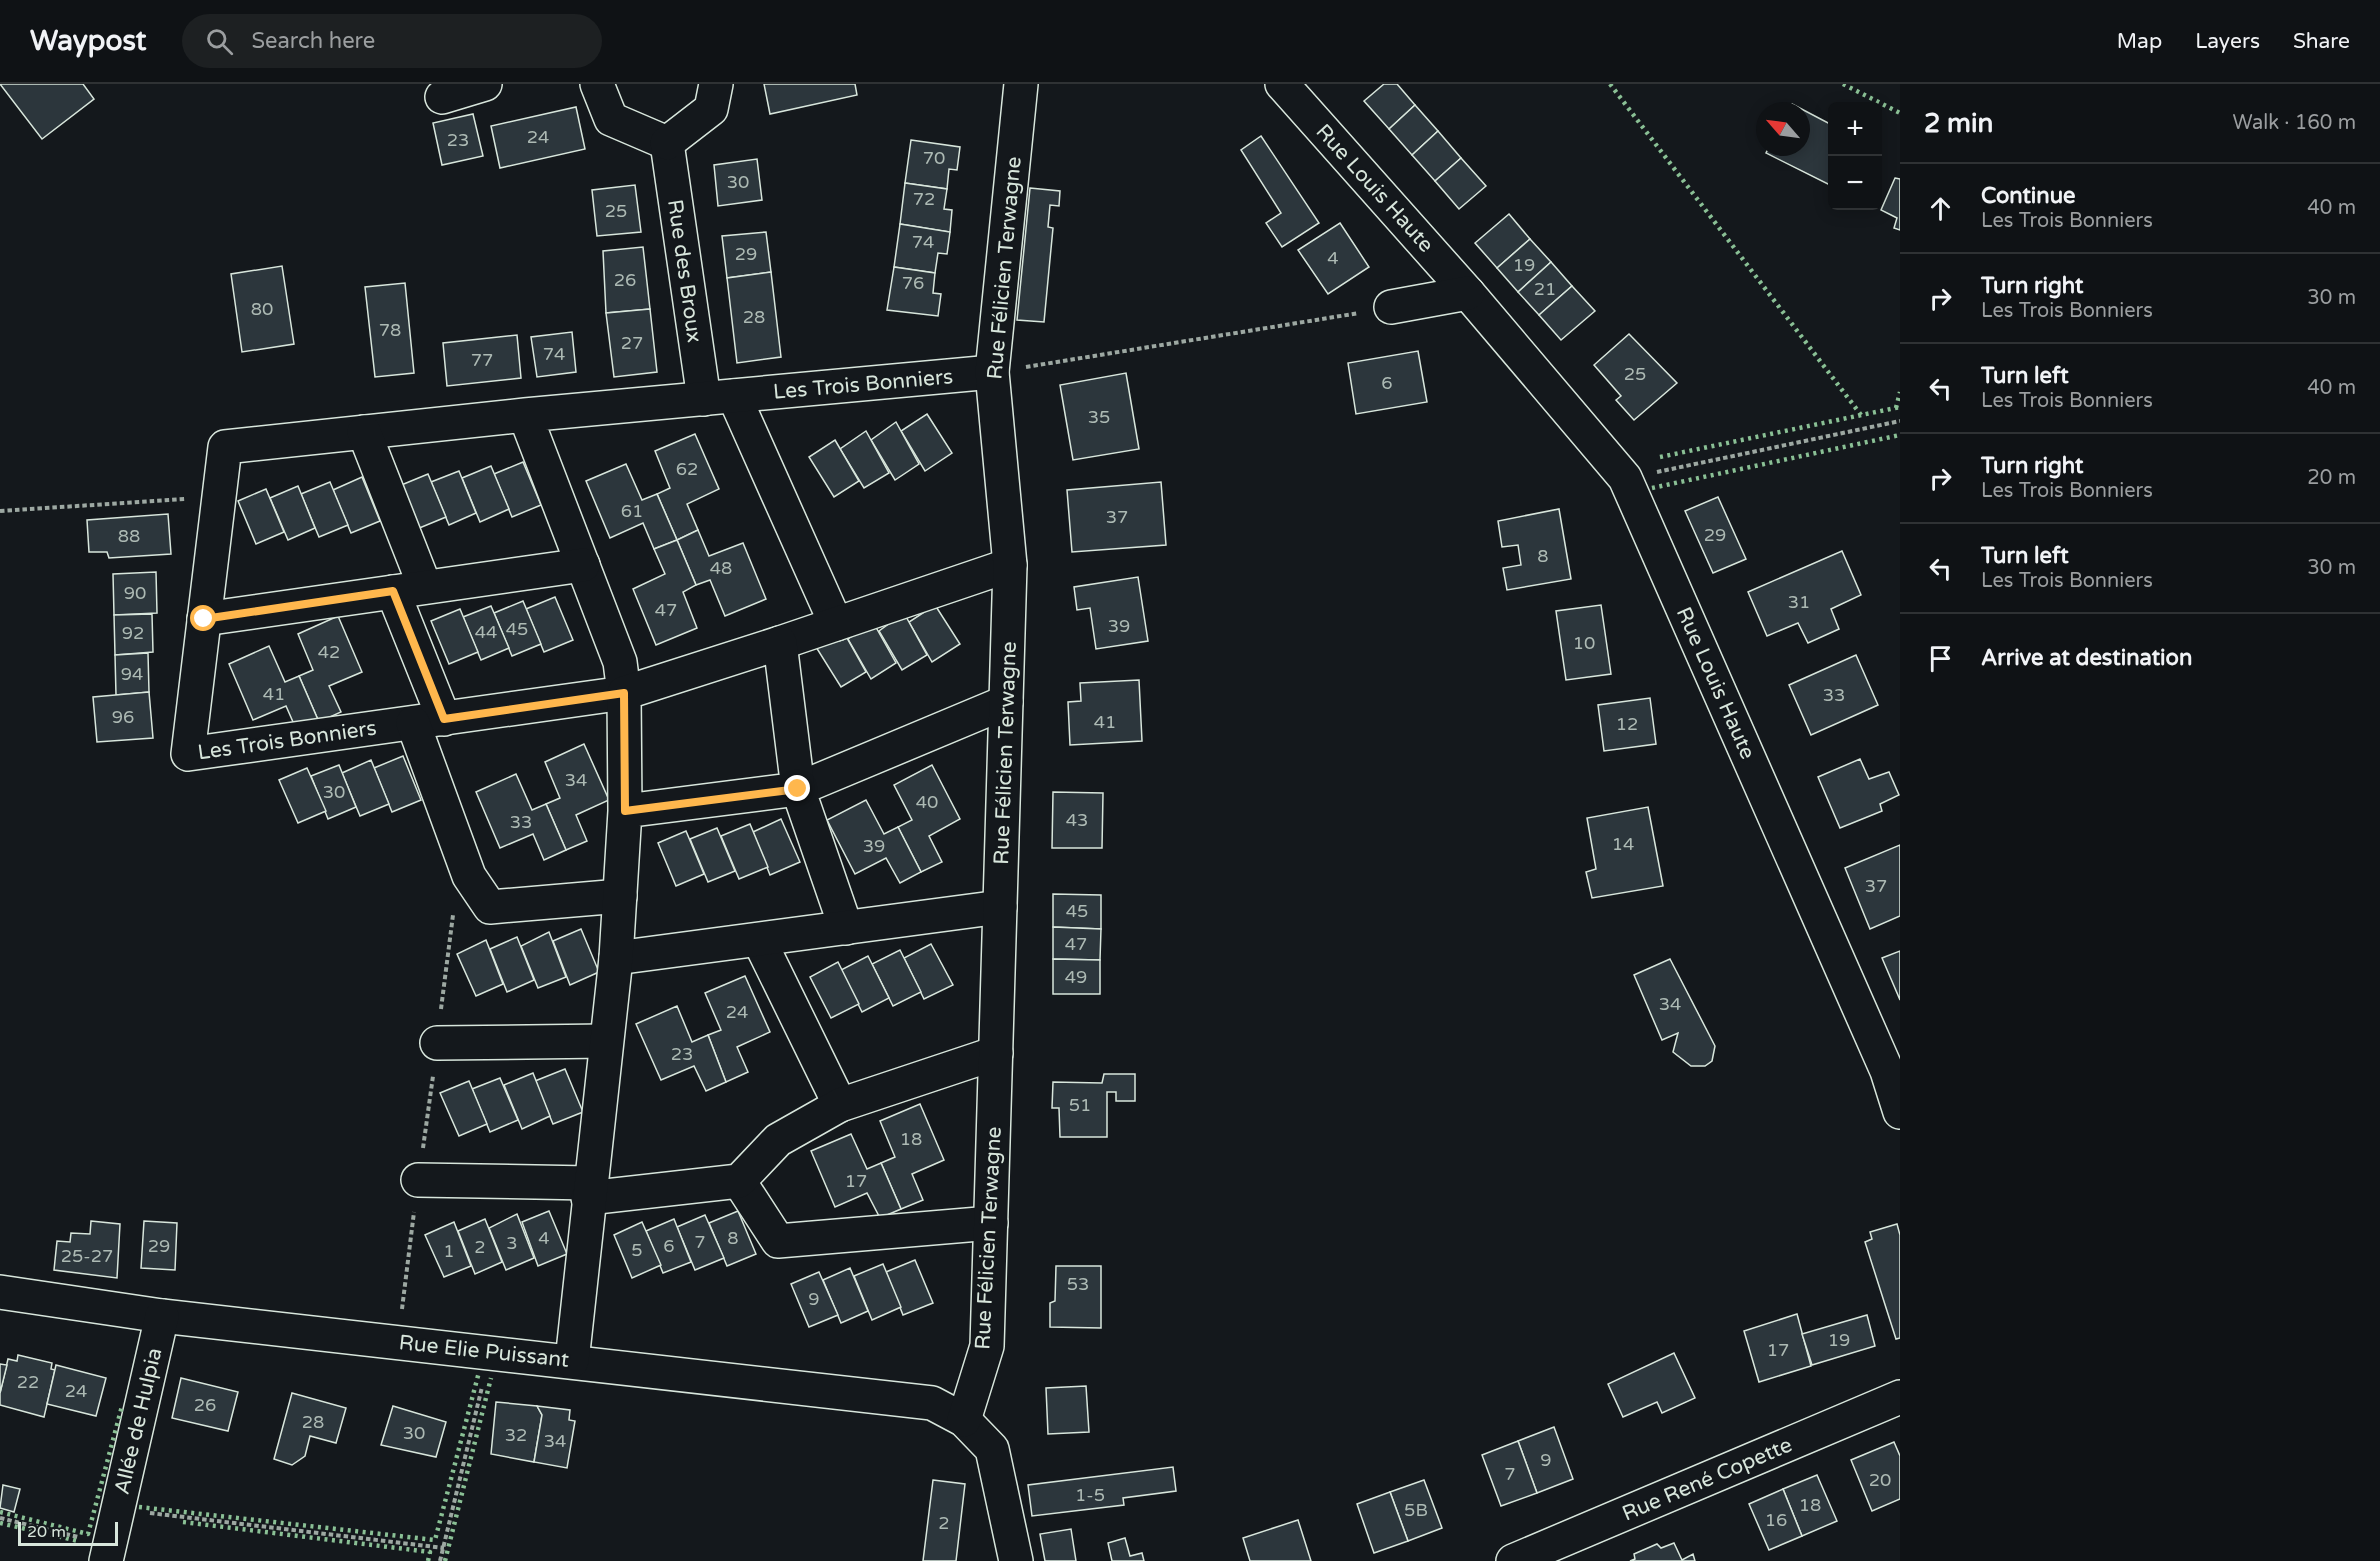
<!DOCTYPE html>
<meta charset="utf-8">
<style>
:root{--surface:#0f1215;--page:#1d2022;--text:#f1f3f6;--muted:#9b9ea0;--line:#2f3234}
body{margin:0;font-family:"Varela Round",sans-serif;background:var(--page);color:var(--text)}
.controls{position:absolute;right:18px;top:18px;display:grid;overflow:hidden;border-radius:9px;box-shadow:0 3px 15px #0003}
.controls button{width:54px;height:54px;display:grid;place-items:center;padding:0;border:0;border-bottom:2px solid var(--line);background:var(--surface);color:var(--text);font:30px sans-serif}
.compass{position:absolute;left:1756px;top:18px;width:54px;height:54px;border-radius:50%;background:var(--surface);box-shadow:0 3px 15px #0003;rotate:298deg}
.scale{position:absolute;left:18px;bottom:15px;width:100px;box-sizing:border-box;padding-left:6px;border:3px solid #d8e6dc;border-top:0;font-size:16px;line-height:21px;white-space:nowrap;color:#d8e6dc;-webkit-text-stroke:4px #14181c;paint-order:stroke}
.stop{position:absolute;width:18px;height:18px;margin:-14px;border:4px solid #ffb74d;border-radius:50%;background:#fff}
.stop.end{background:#ffb74d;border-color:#fff;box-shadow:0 2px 6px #0008}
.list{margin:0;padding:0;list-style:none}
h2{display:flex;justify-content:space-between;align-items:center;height:78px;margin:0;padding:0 24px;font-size:26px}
h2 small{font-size:20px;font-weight:400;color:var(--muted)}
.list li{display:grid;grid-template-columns:39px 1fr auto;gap:18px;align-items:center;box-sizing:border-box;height:90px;padding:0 24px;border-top:2px solid var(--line)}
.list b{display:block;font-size:22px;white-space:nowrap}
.list p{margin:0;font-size:20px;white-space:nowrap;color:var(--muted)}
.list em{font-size:20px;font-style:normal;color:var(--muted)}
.icon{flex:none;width:33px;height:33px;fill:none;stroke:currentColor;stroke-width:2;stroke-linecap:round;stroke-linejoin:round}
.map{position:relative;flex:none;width:1900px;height:1477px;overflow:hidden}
header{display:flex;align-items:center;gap:36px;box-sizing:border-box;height:84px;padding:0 30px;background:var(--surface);border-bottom:2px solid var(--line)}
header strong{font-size:28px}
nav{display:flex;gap:33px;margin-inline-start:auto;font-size:21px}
.search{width:420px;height:54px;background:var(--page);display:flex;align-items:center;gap:15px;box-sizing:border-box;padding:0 21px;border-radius:33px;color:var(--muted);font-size:22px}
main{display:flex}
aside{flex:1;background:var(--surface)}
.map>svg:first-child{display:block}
.building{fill:#2c363c;stroke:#d8e6dc;stroke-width:1.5}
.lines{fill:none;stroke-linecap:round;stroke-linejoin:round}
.minor-casing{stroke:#d8e6dc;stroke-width:36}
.path{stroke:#9da8a2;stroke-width:4;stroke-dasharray:4.5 3;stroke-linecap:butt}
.minor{stroke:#14181c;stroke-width:33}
.hedge{stroke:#8ac095;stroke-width:4.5;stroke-dasharray:3 4.5;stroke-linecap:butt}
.route{stroke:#ffb74d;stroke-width:8}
.labels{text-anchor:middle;stroke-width:4.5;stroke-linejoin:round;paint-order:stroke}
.number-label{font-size:18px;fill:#adbab4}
.street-label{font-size:21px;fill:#d8e6dc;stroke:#14181c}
</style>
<header>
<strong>Waypost</strong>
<div class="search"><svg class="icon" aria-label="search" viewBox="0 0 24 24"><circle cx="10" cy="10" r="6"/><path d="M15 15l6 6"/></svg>Search here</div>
<nav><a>Map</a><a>Layers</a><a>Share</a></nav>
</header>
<main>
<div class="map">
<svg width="1900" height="1477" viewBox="0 0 1900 1477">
<rect width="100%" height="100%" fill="#14181c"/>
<g class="building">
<path d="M0,0H83L94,15L42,55Z"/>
<path d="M764,0H855L857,11L770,30Z"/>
<path d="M1384,0H1397L1415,21L1389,45L1364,17Z"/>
<path d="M1792,20L1832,41V102L1766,69L1769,63H1801V27H1788Z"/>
<path d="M1415,21L1438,47L1412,71L1389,45Z"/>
<path d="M576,23L585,65L500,84L491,42Z"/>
<path d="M473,30L483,72L442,81L433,39Z"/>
<path d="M1438,47L1461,74L1435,97L1412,71Z"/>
<path d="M1261,52L1319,139L1282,163L1266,139L1281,129L1241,66Z"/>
<path d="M911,56L960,63L957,86L949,85L947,105L905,99Z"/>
<path d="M1461,74L1486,102L1459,125L1435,97Z"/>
<path d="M757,75L762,116L718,122L714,81Z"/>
<path d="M1895,94L1900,95V146L1894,144L1897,134L1881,126Z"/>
<path d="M905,99L947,105L944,125L952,126L950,148L900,140Z"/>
<path d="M635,101L641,148L597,152L592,106Z"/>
<path d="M1030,104L1060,107L1059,122L1050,121L1048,143L1053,144L1044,238L1017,236Z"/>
<path d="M1509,130L1530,155L1497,184L1475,159Z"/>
<path d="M1340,139L1369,183L1328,210L1298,166Z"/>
<path d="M900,140L950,148L947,170L938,169L935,189L894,183Z"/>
<path d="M766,148L771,188L727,194L722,152Z"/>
<path d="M1530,155L1551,178L1518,208L1497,184Z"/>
<path d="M643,163L650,225L606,229L603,167Z"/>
<path d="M1551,178L1572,202L1539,231L1518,208Z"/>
<path d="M282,182L294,260L242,268L231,190Z"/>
<path d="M894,183L935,189L933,209L941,210L938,232L887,226Z"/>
<path d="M771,188L781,273L737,279L727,194Z"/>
<path d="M405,199L414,289L375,293L365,203Z"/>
<path d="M1572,202L1595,227L1561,256L1539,231Z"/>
<path d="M650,225L657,288L614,293L606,229Z"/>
<path d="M572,248L576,288L537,293L531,253Z"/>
<path d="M1629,250L1677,299L1634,336L1616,316L1621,312L1594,281Z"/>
<path d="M517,251L521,294L447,302L443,259Z"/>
<path d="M1418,267L1427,318L1356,330L1348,279Z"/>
<path d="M1126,289L1139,365L1073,376L1060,301Z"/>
<path d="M927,330L952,369L925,387L901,347Z"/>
<path d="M896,338L919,380L895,396L871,356Z"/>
<path d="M866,347L889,389L864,404L840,365Z"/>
<path d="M695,350L719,405L687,420L698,446L677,456L657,410L670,404L655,367Z"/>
<path d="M835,356L859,397L834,413L809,373Z"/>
<path d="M523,378L541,421L512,433L494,390Z"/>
<path d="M626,380L642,416L657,410L677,456L654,465L643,439L610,454L586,397Z"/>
<path d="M491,382L509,425L480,438L462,394Z"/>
<path d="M459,387L476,429L449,441L431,398Z"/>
<path d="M428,390L446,433L417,445L399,402Z"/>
<path d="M362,393L380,437L351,449L333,406Z"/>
<path d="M330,398L348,441L319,453L301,410Z"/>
<path d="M1161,398L1166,461L1072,468L1067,406Z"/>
<path d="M298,402L315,444L288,456L270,414Z"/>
<path d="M266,405L284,448L256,460L238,417Z"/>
<path d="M1718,413L1746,475L1713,489L1685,427Z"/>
<path d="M1559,425L1571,495L1507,506L1503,484L1521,481L1518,461L1502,463L1498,437Z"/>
<path d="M168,430L171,470L109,474L107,468H89L87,436Z"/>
<path d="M698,446L709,472L743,459L766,515L725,532L710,496L696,501L677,456Z"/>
<path d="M677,456L696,501L683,508L697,544L656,561L633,505L665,490L654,465Z"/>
<path d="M1842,467L1861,511L1831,525L1839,545L1808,559L1798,539L1767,552L1748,508Z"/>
<path d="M156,488L157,529L114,531L113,490Z"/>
<path d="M1138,493L1148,557L1096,565L1090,524L1077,526L1074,503Z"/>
<path d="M555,513L573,556L544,568L526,525Z"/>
<path d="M523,517L541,560L512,572L494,529Z"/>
<path d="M935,521L960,560L932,578L909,538Z"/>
<path d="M1601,521L1611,590L1566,596L1556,527Z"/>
<path d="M491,522L509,564L481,576L463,533Z"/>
<path d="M460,525L478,568L449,580L431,537Z"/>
<path d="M904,529L927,571L902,586L879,547Z"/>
<path d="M152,530L153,568L115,571L114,531Z"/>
<path d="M338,532L362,588L329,602L341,628L319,638L299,592L313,586L298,550Z"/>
<path d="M873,538L896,579L871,595L848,555Z"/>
<path d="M843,547L866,588L841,603L816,563Z"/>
<path d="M269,562L285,598L299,592L319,638L297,647L286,622L253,636L229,580Z"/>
<path d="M148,569L149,608L116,611L115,571Z"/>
<path d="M1856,571L1878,621L1811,651L1789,601Z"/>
<path d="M1139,596L1142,657L1070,661L1068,618L1081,617L1080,599Z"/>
<path d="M149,608L153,654L97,658L93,613Z"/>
<path d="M1650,614L1656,660L1604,667L1598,621Z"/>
<path d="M584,660L609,716L576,731L587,757L566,766L546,720L560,714L545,678Z"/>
<path d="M403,672L421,716L392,728L374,684Z"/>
<path d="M1860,675L1869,695L1889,688L1899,711L1880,720L1882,727L1840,744L1818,693Z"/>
<path d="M371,676L389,720L360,732L342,689Z"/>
<path d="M339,681L356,723L328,735L311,692Z"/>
<path d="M932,681L960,735L929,752L942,778L921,788L898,743L912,736L894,701Z"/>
<path d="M307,684L326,727L298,739L279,696Z"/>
<path d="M516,690L532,726L546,720L566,766L544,776L533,750L500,764L476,708Z"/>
<path d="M1053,708L1103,709L1102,764H1052Z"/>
<path d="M866,716L884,750L898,743L921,788L900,799L886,774L855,790L827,736Z"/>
<path d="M1648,723L1663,802L1592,814L1586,788L1596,785L1587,734Z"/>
<path d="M781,735L800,778L770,791L753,748Z"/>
<path d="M750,740L768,783L739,795L721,752Z"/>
<path d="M717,744L735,787L708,798L690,755Z"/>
<path d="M686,747L704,790L676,802L658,759Z"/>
<path d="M1900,761V832L1870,845L1845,784Z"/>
<path d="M1053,810L1101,811V845L1053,843Z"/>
<path d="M1053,843L1101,845L1100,876L1053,875Z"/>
<path d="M581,845L599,888L570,901L553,857Z"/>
<path d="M549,848L566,893L538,904L521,862Z"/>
<path d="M517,853L534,896L507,908L490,865Z"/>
<path d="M486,856L503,900L476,912L457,870Z"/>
<path d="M931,860L953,901L924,915L904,874Z"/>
<path d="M900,866L921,908L893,922L872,880Z"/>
<path d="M1900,867V916L1882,874Z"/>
<path d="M868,872L889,914L862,928L841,886Z"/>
<path d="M1053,875L1100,876V910H1053Z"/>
<path d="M1670,875L1715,962L1712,977L1705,982H1691L1673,968L1678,949L1662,956L1634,891Z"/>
<path d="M838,878L859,920L831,934L810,893Z"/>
<path d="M745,892L770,948L737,963L748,988L726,998L708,951L721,946L705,909Z"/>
<path d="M677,922L692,958L708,951L726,998L706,1007L694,982L661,996L636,940Z"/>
<path d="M565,985L583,1028L553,1040L535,997Z"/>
<path d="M533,989L550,1032L522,1045L504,1001Z"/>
<path d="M1104,990H1135V1017H1116V1008H1107V1053H1060L1059,1024H1052L1053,998L1102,999Z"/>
<path d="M500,994L518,1036L490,1048L472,1005Z"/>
<path d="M469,997L487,1040L459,1052L440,1009Z"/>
<path d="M920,1020L944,1076L912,1090L923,1116L901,1125L881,1079L895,1073L880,1037Z"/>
<path d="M851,1050L867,1085L881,1079L901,1125L880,1134L867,1109L835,1123L811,1067Z"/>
<path d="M549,1127L567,1170L538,1182L522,1138Z"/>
<path d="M738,1127L756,1170L727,1182L709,1139Z"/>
<path d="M517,1130L534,1174L506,1186L489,1144Z"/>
<path d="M705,1131L724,1174L695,1186L677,1143Z"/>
<path d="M485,1135L502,1178L475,1190L458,1147Z"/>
<path d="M674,1135L691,1178L663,1189L646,1147Z"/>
<path d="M91,1137L120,1140L117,1194L54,1186L57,1157L70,1158L71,1149L90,1150Z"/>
<path d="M144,1137L177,1139L175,1186L141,1184Z"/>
<path d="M454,1138L471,1182L444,1193L425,1151Z"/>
<path d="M642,1138L661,1181L632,1194L614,1151Z"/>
<path d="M1897,1140L1900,1151V1254L1896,1255L1865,1158L1872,1155L1870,1148Z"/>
<path d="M915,1176L933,1219L903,1231L886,1188Z"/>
<path d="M883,1180L901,1223L872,1236L854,1192Z"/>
<path d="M1056,1182H1101V1244L1050,1243V1219L1055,1217Z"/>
<path d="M850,1184L868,1227L841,1239L823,1196Z"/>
<path d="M819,1188L838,1231L809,1243L791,1200Z"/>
<path d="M1797,1230L1811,1282L1759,1298L1744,1247Z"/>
<path d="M1867,1231L1875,1262L1812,1281L1802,1250Z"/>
<path d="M1674,1269L1695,1314L1662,1329L1657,1318L1623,1333L1608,1300Z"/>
<path d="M18,1271L52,1279L51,1285L55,1286L44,1333L0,1321V1309L8,1275L17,1277Z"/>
<path d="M0,1280L7,1281L0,1309Z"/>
<path d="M56,1281L106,1294L96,1332L47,1320Z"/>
<path d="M181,1294L238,1308L228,1347L172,1334Z"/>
<path d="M1086,1302L1089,1348L1048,1350L1046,1304Z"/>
<path d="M292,1309L346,1324L336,1359L310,1352L305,1372L292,1381L274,1375Z"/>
<path d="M496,1318L537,1322L542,1331L534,1378L491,1370Z"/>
<path d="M393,1322L446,1338L436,1373L381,1361Z"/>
<path d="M537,1322L570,1326L569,1336L575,1337L567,1384L534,1378L542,1331Z"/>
<path d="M1554,1343L1573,1395L1537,1409L1518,1357Z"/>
<path d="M1518,1357L1537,1409L1501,1422L1482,1371Z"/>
<path d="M1894,1358L1900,1372V1415L1872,1427L1851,1376Z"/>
<path d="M1173,1383L1176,1407L1123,1414L1124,1421L1032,1432L1028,1401Z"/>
<path d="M1817,1391L1837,1437L1802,1452L1783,1405Z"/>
<path d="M933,1396L965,1400L956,1477H923Z"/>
<path d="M1424,1396L1442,1444L1408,1457L1390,1408Z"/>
<path d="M3,1401L20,1405L14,1428L0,1424Z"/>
<path d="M1783,1405L1802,1452L1769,1466L1749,1420Z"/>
<path d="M1390,1408L1408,1457L1374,1469L1357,1420Z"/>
<path d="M1298,1436L1311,1477H1250L1243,1454Z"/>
<path d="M1071,1445L1076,1477H1045L1040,1450Z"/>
<path d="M1125,1454L1130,1472L1142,1469L1144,1477H1112L1108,1459Z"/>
<path d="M1674,1459L1682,1476L1693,1470L1695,1477H1630L1635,1475L1634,1470L1657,1460L1661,1464Z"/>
</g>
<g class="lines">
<defs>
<g id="minor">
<path d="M597,0L611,35L667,59"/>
<path d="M1282,0L1468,209L1625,394L1887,987L1900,1028"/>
<path d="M442,13L485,0"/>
<path d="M667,59L704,315"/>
<path d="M667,59L711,25L716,0"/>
<path d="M1391,223L1468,209"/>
<path d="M734,312L836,540"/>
<path d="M525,331L620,578L624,609L188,670L225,363L525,331L992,288"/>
<path d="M364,348L425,503"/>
<path d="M393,508L444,635"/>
<path d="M204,535L583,481"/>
<path d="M780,559L1010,481"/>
<path d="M413,639L469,792L490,823L620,812"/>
<path d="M846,844L798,705L1006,618"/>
<path d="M759,856L840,1021"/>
<path d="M616,874L1000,823"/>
<path d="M437,959L606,957"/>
<path d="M418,1096L590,1099"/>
<path d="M739,1097L778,1157L991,1139"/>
<path d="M588,1114L739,1097L778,1056L840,1021L996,969"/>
<path d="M0,1208L162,1232L932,1319L964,1336L992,1365L1016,1477"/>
<path d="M572,1277L616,874L625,727L624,609L780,559L798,705L625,727"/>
<path d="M964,1336L987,1262L1010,481L992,288L1021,0"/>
<path d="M106,1477L162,1232"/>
<path d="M1513,1477L1900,1313"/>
</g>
</defs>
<use href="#minor" class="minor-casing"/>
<g class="path">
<path d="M1026,283L1359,229"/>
<path d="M1657,388L1900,337"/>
<path d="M0,427L185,415"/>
<path d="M441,925L453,831"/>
<path d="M423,1064L433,992"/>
<path d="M402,1225L414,1128"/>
<path d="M150,1429L444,1464"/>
<path d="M0,1434L78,1453"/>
<path d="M440,1477L482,1303"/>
</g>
<use href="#minor" class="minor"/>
<g class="hedge">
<path d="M1610,0L1861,331"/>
<path d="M1843,0L1900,29"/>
<path d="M1896,324L1900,308"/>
<path d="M1660,373L1900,323"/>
<path d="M1652,404L1900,351"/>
<path d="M139,1423L435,1456L479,1288"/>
<path d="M0,1428L88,1450L122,1322"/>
<path d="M183,1438L430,1468L428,1477"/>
<path d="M0,1439L78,1457"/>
<path d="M445,1477L491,1294"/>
</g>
</g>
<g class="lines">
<path class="route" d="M204,535L393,507L444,635L624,609L625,727L798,705"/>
</g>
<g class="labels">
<g class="number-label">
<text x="538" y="59">24</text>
<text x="458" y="62">23</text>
<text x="934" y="80">70</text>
<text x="738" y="104">30</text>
<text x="924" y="121">72</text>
<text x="616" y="133">25</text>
<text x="923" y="164">74</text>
<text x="746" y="176">29</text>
<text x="1333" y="180">4</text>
<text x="1524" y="187">19</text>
<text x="625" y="202">26</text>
<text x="913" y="205">76</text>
<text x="1545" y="211">21</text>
<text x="262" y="231">80</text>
<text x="754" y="239">28</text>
<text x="390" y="252">78</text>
<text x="632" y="265">27</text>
<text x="554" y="276">74</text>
<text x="482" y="282">77</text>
<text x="1635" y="296">25</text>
<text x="1387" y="305">6</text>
<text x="1099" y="339">35</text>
<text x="687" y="391">62</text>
<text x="632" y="433">61</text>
<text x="1117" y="439">37</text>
<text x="1715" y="457">29</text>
<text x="129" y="458">88</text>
<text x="1543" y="478">8</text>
<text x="721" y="490">48</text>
<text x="135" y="515">90</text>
<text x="1799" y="524">31</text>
<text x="666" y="532">47</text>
<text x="1119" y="548">39</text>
<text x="517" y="551">45</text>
<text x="486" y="554">44</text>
<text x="133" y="555">92</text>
<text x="1584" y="565">10</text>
<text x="329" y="574">42</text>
<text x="132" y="596">94</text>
<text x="274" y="616">41</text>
<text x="1834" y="617">33</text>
<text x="123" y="639">96</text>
<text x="1105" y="644">41</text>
<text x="1627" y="646">12</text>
<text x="576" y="702">34</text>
<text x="334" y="714">30</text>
<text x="927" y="724">40</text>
<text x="1077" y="742">43</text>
<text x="521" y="744">33</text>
<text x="1623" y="766">14</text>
<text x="874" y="768">39</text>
<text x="1876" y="808">37</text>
<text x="1077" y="833">45</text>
<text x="1076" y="866">47</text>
<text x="1076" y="899">49</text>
<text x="1670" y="926">34</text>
<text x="737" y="934">24</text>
<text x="682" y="976">23</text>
<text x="1080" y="1027">51</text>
<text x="911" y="1061">18</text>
<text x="856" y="1103">17</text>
<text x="544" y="1160">4</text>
<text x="733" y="1160">8</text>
<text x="700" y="1164">7</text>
<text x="512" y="1165">3</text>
<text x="159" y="1168">29</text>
<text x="669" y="1168">6</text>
<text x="480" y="1169">2</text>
<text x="637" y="1172">5</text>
<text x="449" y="1173">1</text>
<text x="87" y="1178">25-27</text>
<text x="1078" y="1206">53</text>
<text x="814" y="1221">9</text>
<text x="1839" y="1262">19</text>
<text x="1778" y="1272">17</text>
<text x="28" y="1304">22</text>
<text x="76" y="1313">24</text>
<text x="205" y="1327">26</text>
<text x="313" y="1344">28</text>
<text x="414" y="1355">30</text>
<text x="516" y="1357">32</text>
<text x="555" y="1363">34</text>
<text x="1546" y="1382">9</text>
<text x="1510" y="1396">7</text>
<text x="1880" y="1402">20</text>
<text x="1090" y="1417">1-5</text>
<text x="1810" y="1427">18</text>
<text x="1416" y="1432">5B</text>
<text x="1776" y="1442">16</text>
<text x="944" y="1445">2</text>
</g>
<g class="street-label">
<text transform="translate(1375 104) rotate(48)" y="7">Rue Louis Haute</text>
<text transform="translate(1004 184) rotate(-85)" y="7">Rue Félicien Terwagne</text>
<text transform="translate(685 187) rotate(82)" y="7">Rue des Broux</text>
<text transform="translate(863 300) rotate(-5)" y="7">Les Trois Bonniers</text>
<text transform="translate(1716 599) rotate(66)" y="7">Rue Louis Haute</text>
<text transform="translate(287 656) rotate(-8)" y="7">Les Trois Bonniers</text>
<text transform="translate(1005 669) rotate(-88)" y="7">Rue Félicien Terwagne</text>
<text transform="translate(988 1154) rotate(-87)" y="7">Rue Félicien Terwagne</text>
<text transform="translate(484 1267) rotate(6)" y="7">Rue Elie Puissant</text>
<text transform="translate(138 1337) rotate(-77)" y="7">Allée de Hulpia</text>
<text transform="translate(1707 1395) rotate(-23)" y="7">Rue René Copette</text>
</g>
</g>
</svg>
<div class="controls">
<button>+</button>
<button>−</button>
</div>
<svg class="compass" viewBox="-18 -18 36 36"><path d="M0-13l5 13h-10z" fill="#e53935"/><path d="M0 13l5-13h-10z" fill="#9b9ea0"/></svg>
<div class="scale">20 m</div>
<div class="stop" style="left:204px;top:535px"></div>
<div class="stop end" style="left:798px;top:705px"></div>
</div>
<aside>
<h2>2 min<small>Walk · 160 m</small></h2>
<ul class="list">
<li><svg class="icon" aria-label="ahead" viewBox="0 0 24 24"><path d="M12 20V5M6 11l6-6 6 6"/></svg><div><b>Continue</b><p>Les Trois Bonniers</p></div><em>40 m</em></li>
<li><svg class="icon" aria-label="right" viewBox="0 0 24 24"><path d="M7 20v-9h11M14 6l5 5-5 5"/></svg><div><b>Turn right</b><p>Les Trois Bonniers</p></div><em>30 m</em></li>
<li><svg class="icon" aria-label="left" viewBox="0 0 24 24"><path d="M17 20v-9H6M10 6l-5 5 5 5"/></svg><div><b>Turn left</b><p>Les Trois Bonniers</p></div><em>40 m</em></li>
<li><svg class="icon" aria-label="right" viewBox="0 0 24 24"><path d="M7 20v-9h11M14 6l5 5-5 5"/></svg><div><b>Turn right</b><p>Les Trois Bonniers</p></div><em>20 m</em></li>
<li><svg class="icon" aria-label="left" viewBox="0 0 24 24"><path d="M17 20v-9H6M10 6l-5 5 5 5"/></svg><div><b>Turn left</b><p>Les Trois Bonniers</p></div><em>30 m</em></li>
<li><svg class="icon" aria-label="arrive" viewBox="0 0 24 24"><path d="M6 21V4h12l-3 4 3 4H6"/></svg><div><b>Arrive at destination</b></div></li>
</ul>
</aside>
</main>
